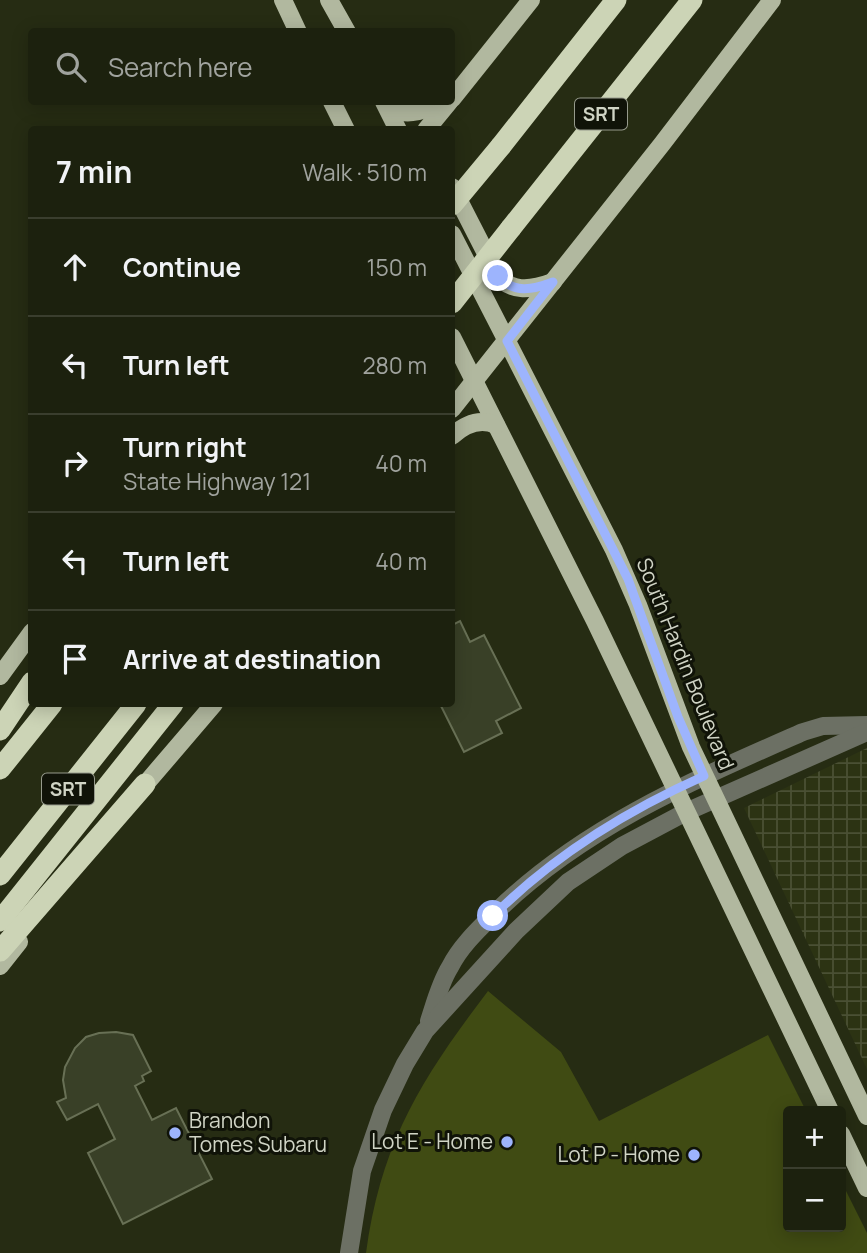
<!DOCTYPE html>
<meta charset="utf-8">
<style>
:root{--surface:#1c210e;--page:#292e1c;--text:#f1f3f6;--muted:#a0a39e;--line:#3a3e2e}
body{margin:0;font-family:Manrope,sans-serif;background:var(--page);color:var(--text)}
.controls{position:absolute;right:21px;bottom:21px;display:grid;overflow:hidden;border-radius:7px;box-shadow:0 4px 18px #0003}
.controls button{width:63px;height:63px;display:grid;place-items:center;padding:0;border:0;border-bottom:2px solid var(--line);background:var(--surface);color:var(--text);font:35px sans-serif}
.stop{position:absolute;width:21px;height:21px;margin:-16px;border:5px solid #9db4fd;border-radius:50%;background:#fff}
.stop.end{background:#9db4fd;border-color:#fff;box-shadow:0 2px 7px #0008}
.list{margin:0;padding:0;list-style:none}
h2{display:flex;justify-content:space-between;align-items:center;height:91px;margin:0;padding:0 28px;font-size:30px}
h2 small{font-size:23px;font-weight:400;color:var(--muted)}
.list li{display:grid;grid-template-columns:46px 1fr auto;gap:21px;align-items:center;box-sizing:border-box;height:98px;padding:0 28px;border-top:2px solid var(--line)}
.list b{display:block;font-size:26px;white-space:nowrap}
.list p{margin:0;font-size:23px;white-space:nowrap;color:var(--muted)}
.list em{font-size:23px;font-style:normal;color:var(--muted)}
.icon{flex:none;width:38px;height:38px;fill:none;stroke:currentColor;stroke-width:2;stroke-linecap:round;stroke-linejoin:round}
.map{position:relative;flex:none;width:867px;height:1253px;overflow:hidden}
.search{position:absolute;background:var(--surface);box-shadow:0 4px 18px #0003;left:28px;top:28px;width:427px;height:77px;display:flex;align-items:center;gap:18px;box-sizing:border-box;padding:0 24px;border-radius:7px;color:var(--muted);font-size:26px}
.panel{position:absolute;background:var(--surface);box-shadow:0 4px 18px #0003;left:28px;top:126px;width:427px;height:581px;border-radius:7px}
.map>svg:first-child{display:block}
.industrial{fill:url(#industrial-grid)}
.green{fill:#404b13}
.building{fill:#394027;stroke:#687055;stroke-width:2}
.lines{fill:none;stroke-linecap:round;stroke-linejoin:round}
.minor{stroke:#6c7064;stroke-width:18}
.major{stroke:#b1b89f;stroke-width:18}
.highway{stroke:#ccd4b6;stroke-width:21}
.highway-bridge{stroke:#ccd4b6;stroke-width:21}
.route{stroke:#9db4fd;stroke-width:9}
.poi-dot{fill:#9db4fd;stroke:#101308;stroke-width:2.5}
.labels{text-anchor:middle;stroke-width:6;stroke-linejoin:round;paint-order:stroke}
.shield{fill:#101308;stroke:#969a8c;stroke-width:2}
.shield-label{font-size:19px;font-weight:bold;fill:#d0d4c5}
.street-label{font-size:21px;fill:#d0d4c5;stroke:#101308}
.poi-label{font-size:21px;fill:#d0d4c5;stroke:#101308;text-anchor:end}
</style>
<div class="map">
<svg width="867" height="1253" viewBox="0 0 867 1253">
<defs>
<pattern id="industrial-grid" width="8" height="8" patternUnits="userSpaceOnUse" patternTransform="scale(1.75)"><rect width="8" height="8" fill="#2c3313"/><path d="M0 4h8M4 0v8" fill="none" stroke="#4a5034"/></pattern>
</defs>
<rect width="100%" height="100%" fill="#262c13"/>
<path class="industrial" d="M867,748V1069L744,808Z"/>
<path class="green" d="M488,991L561,1052L599,1121L768,1035L806,1111H788V1227H841V1181L867,1233V1253H366C381,1142 422,1078 488,991Z"/>
<g class="building">
<path d="M460,621L470,642L484,635L521,708L496,721L502,733L464,752L440,704H452V625Z"/>
<path d="M116,1032L133,1035L151,1071L142,1076L144,1081L135,1086L152,1120L176,1108L212,1179L123,1224L88,1153L115,1139L98,1104L67,1120L57,1102L66,1098L63,1080L65,1067L75,1048L86,1037L99,1033Z"/>
</g>
<g class="lines">
<g class="minor">
<path d="M429,1021C435,1003 440,983 450,967C461,945 481,927 498,910C585,826 694,780 803,732L823,726L867,725"/>
<path d="M349,1253L362,1171L383,1110L405,1064L425,1031L516,931L568,882L622,846L686,812L867,732"/>
</g>
<g class="major">
<path d="M283,0L298,32"/>
<path d="M329,0L347,32"/>
<path d="M452,99L531,0"/>
<path d="M332,102L346,130"/>
<path d="M384,102L398,130"/>
<path d="M385,102C401,120 423,111 442,102"/>
<path d="M426,130L449,102"/>
<path d="M452,187L495,271C509,294 531,290 553,282"/>
<path d="M452,234L614,550L638,605L691,747L867,1116"/>
<path d="M452,337L595,621L830,1111"/>
<path d="M452,409L662,144L772,0"/>
<path d="M452,436C465,424 480,418 496,425"/>
<path d="M0,676L32,632"/>
<path d="M137,794L214,704"/>
<path d="M0,966L19,942"/>
<path d="M841,1134L867,1188"/>
</g>
<g class="highway">
<path d="M501,146L616,0"/>
<path d="M511,228L692,0"/>
<path d="M0,730L32,682"/>
<path d="M0,769L52,704"/>
<path d="M0,875L136,704"/>
<path d="M0,921L173,704"/>
<path d="M0,951L145,784"/>
</g>
<g class="highway-bridge">
<path d="M452,205L501,146"/>
<path d="M452,303L511,228"/>
</g>
</g>
<g class="lines">
<path class="route" d="M493,916C554,855 626,811 704,776L678,717L628,579L507,341L553,282C532,290 514,294 498,276"/>
</g>
<g class="poi-dot">
<circle cx="175" cy="1133" r="7"/>
<circle cx="507" cy="1142" r="7"/>
<circle cx="694" cy="1155" r="7"/>
</g>
<g class="labels">
<g class="shield">
<rect x="575" y="98.5" width="52" height="31" rx="5"/>
<rect x="42" y="773.5" width="52" height="31" rx="5"/>
</g>
<g class="shield-label">
<text x="601" y="121">SRT</text>
<text x="68" y="796">SRT</text>
</g>
<g class="street-label">
<text transform="translate(685 664) rotate(68)" y="7">South Hardin Boulevard</text>
</g>
<g class="poi-label">
<text x="189" y="1128" text-anchor="start">Brandon<tspan x="189" dy="24">Tomes Subaru</tspan></text>
<text x="493" y="1149">Lot E - Home</text>
<text x="680" y="1162">Lot P - Home</text>
</g>
</g>
</svg>
<div class="controls">
<button>+</button>
<button>−</button>
</div>
<div class="stop" style="left:493px;top:916px"></div>
<div class="stop end" style="left:498px;top:276px"></div>
<div class="search"><svg class="icon" aria-label="search" viewBox="0 0 24 24"><circle cx="10" cy="10" r="6"/><path d="M15 15l6 6"/></svg>Search here</div>
<section class="panel">
<h2>7 min<small>Walk · 510 m</small></h2>
<ul class="list">
<li><svg class="icon" aria-label="ahead" viewBox="0 0 24 24"><path d="M12 20V5M6 11l6-6 6 6"/></svg><div><b>Continue</b></div><em>150 m</em></li>
<li><svg class="icon" aria-label="left" viewBox="0 0 24 24"><path d="M17 20v-9H6M10 6l-5 5 5 5"/></svg><div><b>Turn left</b></div><em>280 m</em></li>
<li><svg class="icon" aria-label="right" viewBox="0 0 24 24"><path d="M7 20v-9h11M14 6l5 5-5 5"/></svg><div><b>Turn right</b><p>State Highway 121</p></div><em>40 m</em></li>
<li><svg class="icon" aria-label="left" viewBox="0 0 24 24"><path d="M17 20v-9H6M10 6l-5 5 5 5"/></svg><div><b>Turn left</b></div><em>40 m</em></li>
<li><svg class="icon" aria-label="arrive" viewBox="0 0 24 24"><path d="M6 21V4h12l-3 4 3 4H6"/></svg><div><b>Arrive at destination</b></div></li>
</ul>
</section>
</div>
